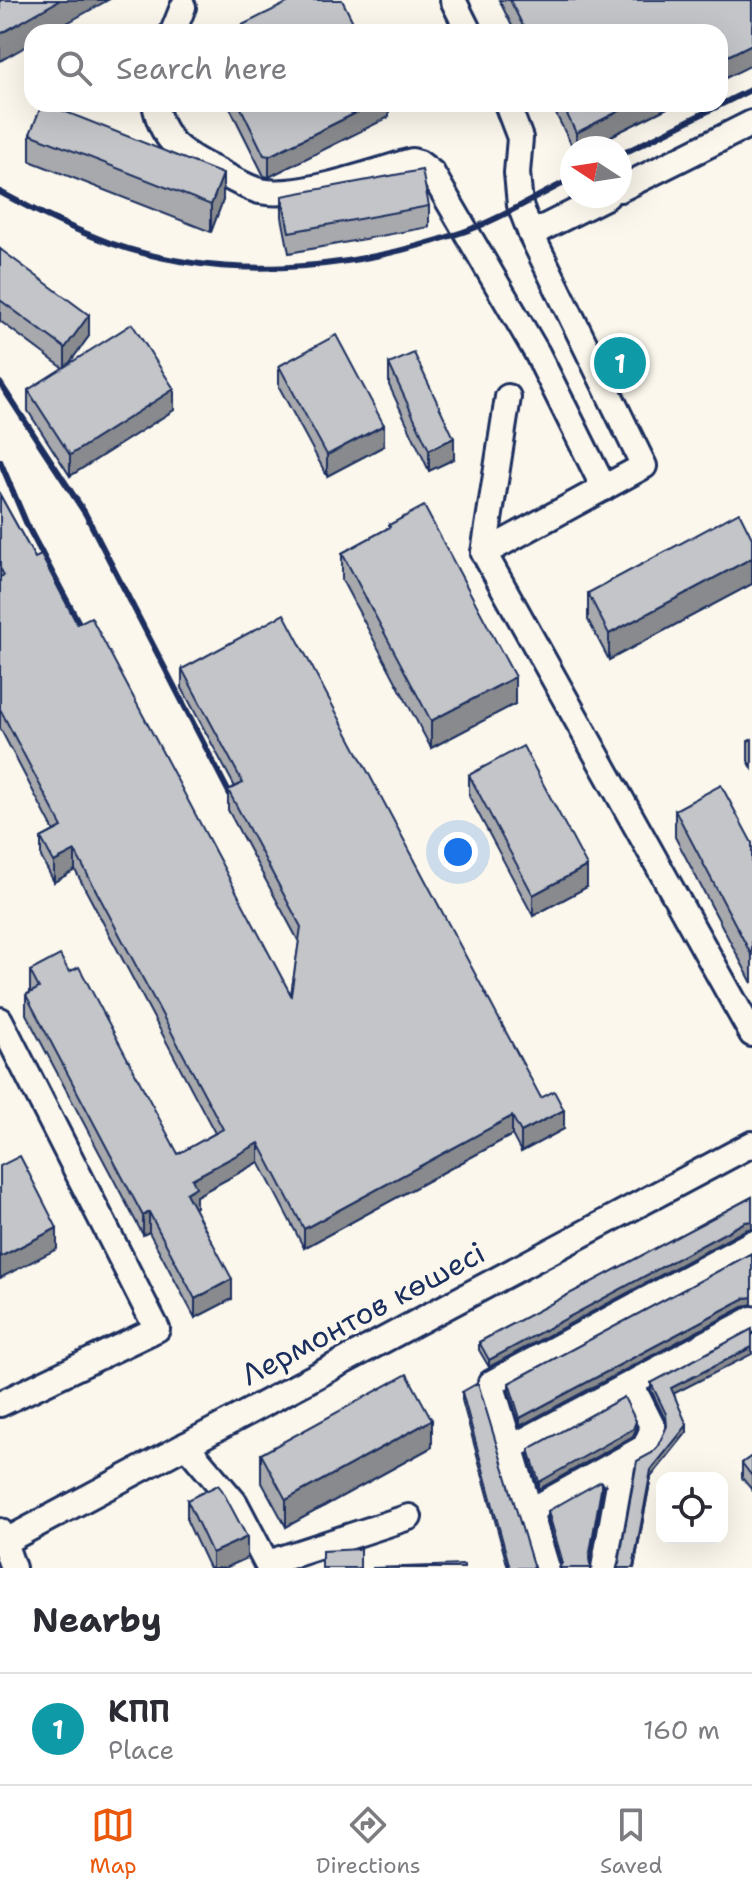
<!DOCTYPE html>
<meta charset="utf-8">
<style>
:root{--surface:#fff;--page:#f2f2f3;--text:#2b2b33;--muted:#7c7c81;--line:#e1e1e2;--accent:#ea580c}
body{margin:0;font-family:"Shantell Sans",sans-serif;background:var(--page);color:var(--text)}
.controls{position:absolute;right:24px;bottom:24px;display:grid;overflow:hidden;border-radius:16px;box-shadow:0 8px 32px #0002}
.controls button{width:72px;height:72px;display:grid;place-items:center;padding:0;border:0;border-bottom:2px solid var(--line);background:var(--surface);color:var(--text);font:40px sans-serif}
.compass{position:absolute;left:560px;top:136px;width:72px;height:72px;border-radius:50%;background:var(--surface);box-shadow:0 8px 32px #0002;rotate:282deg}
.you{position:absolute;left:458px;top:852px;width:28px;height:28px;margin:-20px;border:6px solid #fff;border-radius:50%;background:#1a73e8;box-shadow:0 0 0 12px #1a73e833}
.badge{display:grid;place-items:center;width:52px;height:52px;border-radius:50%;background:var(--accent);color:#fff;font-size:26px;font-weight:700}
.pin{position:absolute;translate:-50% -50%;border:4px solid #fff;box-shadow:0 2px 8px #0006}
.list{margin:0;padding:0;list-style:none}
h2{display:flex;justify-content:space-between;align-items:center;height:104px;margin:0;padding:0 32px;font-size:34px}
h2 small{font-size:26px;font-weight:400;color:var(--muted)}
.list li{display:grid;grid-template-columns:52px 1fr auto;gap:24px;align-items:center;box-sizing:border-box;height:112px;padding:0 32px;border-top:2px solid var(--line)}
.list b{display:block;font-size:30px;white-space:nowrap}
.list p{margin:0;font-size:26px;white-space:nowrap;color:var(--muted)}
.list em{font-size:26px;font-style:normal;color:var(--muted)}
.icon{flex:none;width:44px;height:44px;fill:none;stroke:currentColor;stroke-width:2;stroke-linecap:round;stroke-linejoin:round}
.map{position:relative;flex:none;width:752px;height:1568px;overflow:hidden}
.search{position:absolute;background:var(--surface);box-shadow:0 8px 32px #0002;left:24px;right:24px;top:24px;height:88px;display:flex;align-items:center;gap:20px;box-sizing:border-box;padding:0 28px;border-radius:24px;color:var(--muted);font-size:30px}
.sheet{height:216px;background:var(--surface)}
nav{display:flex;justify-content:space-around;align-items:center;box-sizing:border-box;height:112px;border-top:2px solid var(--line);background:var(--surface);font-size:22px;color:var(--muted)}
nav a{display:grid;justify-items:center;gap:4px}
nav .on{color:var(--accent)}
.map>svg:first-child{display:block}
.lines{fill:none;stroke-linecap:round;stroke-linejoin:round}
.minor-casing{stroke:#1b2f5e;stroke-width:30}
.minor{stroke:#fbf7ec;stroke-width:24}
.rail{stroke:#1b2f5e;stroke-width:6}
.wall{fill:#a8a9ad;stroke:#1b2f5e;stroke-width:2}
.shaded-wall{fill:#888a8d;stroke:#1b2f5e;stroke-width:2}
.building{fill:#c3c5c9;stroke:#1b2f5e;stroke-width:2}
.labels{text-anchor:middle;stroke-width:8;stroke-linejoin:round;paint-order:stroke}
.street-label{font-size:30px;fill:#1b2f5e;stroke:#fbf7ec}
</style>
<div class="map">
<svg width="752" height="1568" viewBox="0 0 752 1568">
<rect width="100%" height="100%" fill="#fbf7ec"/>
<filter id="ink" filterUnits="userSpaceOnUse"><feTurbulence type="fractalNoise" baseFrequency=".0125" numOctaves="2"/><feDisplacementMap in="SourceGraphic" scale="16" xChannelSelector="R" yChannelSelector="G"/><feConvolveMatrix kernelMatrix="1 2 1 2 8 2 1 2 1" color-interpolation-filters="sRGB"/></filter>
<g filter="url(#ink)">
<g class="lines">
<defs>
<g id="minor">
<path d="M453,0L469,32"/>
<path d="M173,32L183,7"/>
<path d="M155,104C162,139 178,151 209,167C223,173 246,188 260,191C299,199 372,172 412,161L419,163L432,173L537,353L604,488"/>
<path d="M507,104L520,138L517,173L520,205L531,234"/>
<path d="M620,189L752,123"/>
<path d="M607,196L531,234L644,466L484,553L752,1034"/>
<path d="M484,553L508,397"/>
<path d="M0,1020L157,1329L0,1404"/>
<path d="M186,1445L235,1503L269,1568"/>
<path d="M510,1448L752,1319"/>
<path d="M530,1511L645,1447L653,1428L631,1384"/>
<path d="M0,1531L13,1568"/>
<path d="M4,1542L752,1144"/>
<path d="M268,1563L409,1517"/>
<path d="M547,1568L491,1383L752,1243"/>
<path d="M604,1568L623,1461"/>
</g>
</defs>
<use href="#minor" class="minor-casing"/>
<use href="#minor" class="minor"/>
<g class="rail">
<path d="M620,155L752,89"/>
<path d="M0,192C35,211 72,229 110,243C224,283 350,271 463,232C501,219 536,196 572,179"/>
<path d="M0,383L85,513L239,812"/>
<path d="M0,461L28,527L90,644"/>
</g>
</g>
<g class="wall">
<path d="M499,0H752L720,32H515Z"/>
<path d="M228,104H389V117L269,177L264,176Z"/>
<path d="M551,104H675L587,148H573Z"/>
<path d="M30,134L223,200L211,232L30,161Z"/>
<path d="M282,196L429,206V227L289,253L282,217Z"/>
<path d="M0,249L89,336L68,365L174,410L70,476L28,411V390L63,368L0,321Z"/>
<path d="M389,364L454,459L429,471L389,385Z"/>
<path d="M279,366L384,446L327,476L279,387Z"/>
<path d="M0,495L35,558L77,624L291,995L299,942L228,810V790L235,787L182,688V669L541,1098L564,1129L521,1152L512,1135L304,1248L259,1162L196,1196V1207L194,1208L232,1299L195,1318L149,1232L143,1235L26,1014V995L30,992V971L69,972L178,1154L215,1133L75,870L54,882L41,857V838L54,831L0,728Z"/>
<path d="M389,525L515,704L431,748L342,580V553L389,528Z"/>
<path d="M752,538V584L609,660L588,620V593Z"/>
<path d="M752,739V768L748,761V741Z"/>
<path d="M469,775L587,887L533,916L469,796Z"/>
<path d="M675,810L752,843V983L675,837Z"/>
<path d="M752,1197V1228L745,1230L489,1367L479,1350V1342Z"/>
<path d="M752,1253V1304L745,1306L520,1426L509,1390V1383Z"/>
<path d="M651,1383L674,1394L687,1432L651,1477L634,1568H617L652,1453L658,1446L667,1427L666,1421L651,1390Z"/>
<path d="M462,1392L533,1565L534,1568H508L462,1400Z"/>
<path d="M636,1429L633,1436L539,1489L529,1456V1449Z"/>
<path d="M432,1447L286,1527L261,1481V1454Z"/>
<path d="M752,1456V1490L742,1478V1463Z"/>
<path d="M602,1491L590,1563L561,1564L548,1518V1511Z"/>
<path d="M187,1500L247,1558L225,1568H209L187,1521Z"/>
</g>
<g class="shaded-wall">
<path d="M60,0H108L51,32H32V43L0,61V34Z"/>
<path d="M752,44V65L720,81V60Z"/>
<path d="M374,104H389V117L269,177V156Z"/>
<path d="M633,104H675L587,148H576V133Z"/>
<path d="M223,174V200L211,232V205Z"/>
<path d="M89,315V336L65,369V348Z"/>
<path d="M174,389V410L70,476V455Z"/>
<path d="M384,425V446L327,476V455Z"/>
<path d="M454,438V459L429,471V450Z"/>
<path d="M752,558V584L609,660V634Z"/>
<path d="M515,677V704L431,748V721Z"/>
<path d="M75,851V870L54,882V862Z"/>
<path d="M587,866V887L533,916V895Z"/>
<path d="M564,1110V1129L521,1152V1132Z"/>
<path d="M512,1116V1135L304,1248V1229Z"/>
<path d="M259,1143V1162L196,1196V1207L186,1212V1193L192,1179Z"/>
<path d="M149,1212V1232L143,1235V1216Z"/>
<path d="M752,1221V1228L745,1230L489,1367V1360L745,1222Z"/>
<path d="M57,1228V1249L0,1278V1257Z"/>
<path d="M232,1279V1299L195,1318V1299Z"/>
<path d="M752,1297V1304L745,1306L520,1426V1418L745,1298Z"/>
<path d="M752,1347V1354L671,1395V1388Z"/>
<path d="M432,1420V1447L286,1527V1500Z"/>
<path d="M636,1421V1429L633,1436L539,1489V1482Z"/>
<path d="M687,1425V1432L651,1477L634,1568H633L651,1470Z"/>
<path d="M602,1484V1491L589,1565V1558Z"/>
<path d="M247,1537V1558L225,1568H212V1553Z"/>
</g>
<g class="building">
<path d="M0,0H60L0,34Z"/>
<path d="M293,0H342L358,32H228Z"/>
<path d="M510,0H752V44L720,60V32H526Z"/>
<path d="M42,104H46L223,174L211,205L30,134Z"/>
<path d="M239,104H374L269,156L264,155Z"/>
<path d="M562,104H633L576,133Z"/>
<path d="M422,170L429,206L289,232L282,196Z"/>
<path d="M0,249L89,315L65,348L0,300Z"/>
<path d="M132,324L174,389L70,455L28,390Z"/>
<path d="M336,335L384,425L327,455L279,366Z"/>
<path d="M414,353L454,438L429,450L389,364Z"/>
<path d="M0,495L35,558L41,555L77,624L91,617L291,995L301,927L228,790L243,783L182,669L284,614L541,1098L554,1091L564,1110L521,1132L512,1116L304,1229L259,1143L192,1179L196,1187L186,1193L232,1279L195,1299L149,1212L143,1216L26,995L39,988L30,971L60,955L69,972L79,967L178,1154L223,1129L75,851L54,862L41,838L62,827L0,709V577L4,575L0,568Z"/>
<path d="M424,506L515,677L431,721L342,553L390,527L389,525Z"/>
<path d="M739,512L752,538V558L609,634L588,593Z"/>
<path d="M523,746L587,866L533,895L469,775Z"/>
<path d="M721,785L752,843V956L675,810Z"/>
<path d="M20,1156L57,1228L0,1257V1166Z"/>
<path d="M752,1197V1221L745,1222L489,1360L479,1342Z"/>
<path d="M752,1253V1297L745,1298L520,1418L509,1383Z"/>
<path d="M752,1329V1347L671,1388L687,1425L651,1470L633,1568H617L619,1563L637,1461L652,1453L658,1446L667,1426L666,1414L651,1383Z"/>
<path d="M407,1374L432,1420L286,1500L261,1454Z"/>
<path d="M478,1383L533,1565L534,1568H510L462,1392Z"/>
<path d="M624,1397L636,1421L633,1429L539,1482L529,1449Z"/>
<path d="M752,1456V1476L742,1463Z"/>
<path d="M601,1481L602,1484L589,1558L590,1565L592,1568H559L562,1563L561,1556L548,1511Z"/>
<path d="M218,1485L222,1490L247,1537L212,1553L187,1500Z"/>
<path d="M360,1549V1568H322V1551Z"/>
<path d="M464,1565V1568H372Z"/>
</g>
</g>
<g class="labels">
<g class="street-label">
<text transform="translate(363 1314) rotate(-28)" y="10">Лермонтов көшесі</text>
</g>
</g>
</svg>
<div class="controls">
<button><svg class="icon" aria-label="locate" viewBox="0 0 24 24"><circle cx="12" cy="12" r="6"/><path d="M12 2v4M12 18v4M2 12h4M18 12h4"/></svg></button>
</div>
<svg class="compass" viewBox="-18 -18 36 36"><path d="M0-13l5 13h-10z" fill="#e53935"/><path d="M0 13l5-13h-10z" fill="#7c7c81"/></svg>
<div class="you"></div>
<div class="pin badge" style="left:620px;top:363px;background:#0f9aa8">1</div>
<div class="search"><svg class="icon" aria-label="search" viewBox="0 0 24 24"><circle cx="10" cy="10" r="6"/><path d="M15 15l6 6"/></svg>Search here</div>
</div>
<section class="sheet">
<h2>Nearby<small></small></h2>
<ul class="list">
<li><span class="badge" style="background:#0f9aa8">1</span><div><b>КПП</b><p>Place</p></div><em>160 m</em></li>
</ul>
</section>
<nav>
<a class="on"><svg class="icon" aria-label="map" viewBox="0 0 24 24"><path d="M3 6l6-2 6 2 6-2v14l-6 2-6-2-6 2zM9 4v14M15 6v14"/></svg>Map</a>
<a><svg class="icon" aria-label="directions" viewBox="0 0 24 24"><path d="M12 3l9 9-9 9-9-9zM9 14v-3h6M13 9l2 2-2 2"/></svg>Directions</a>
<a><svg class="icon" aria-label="saved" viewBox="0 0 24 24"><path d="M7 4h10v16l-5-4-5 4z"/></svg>Saved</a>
</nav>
